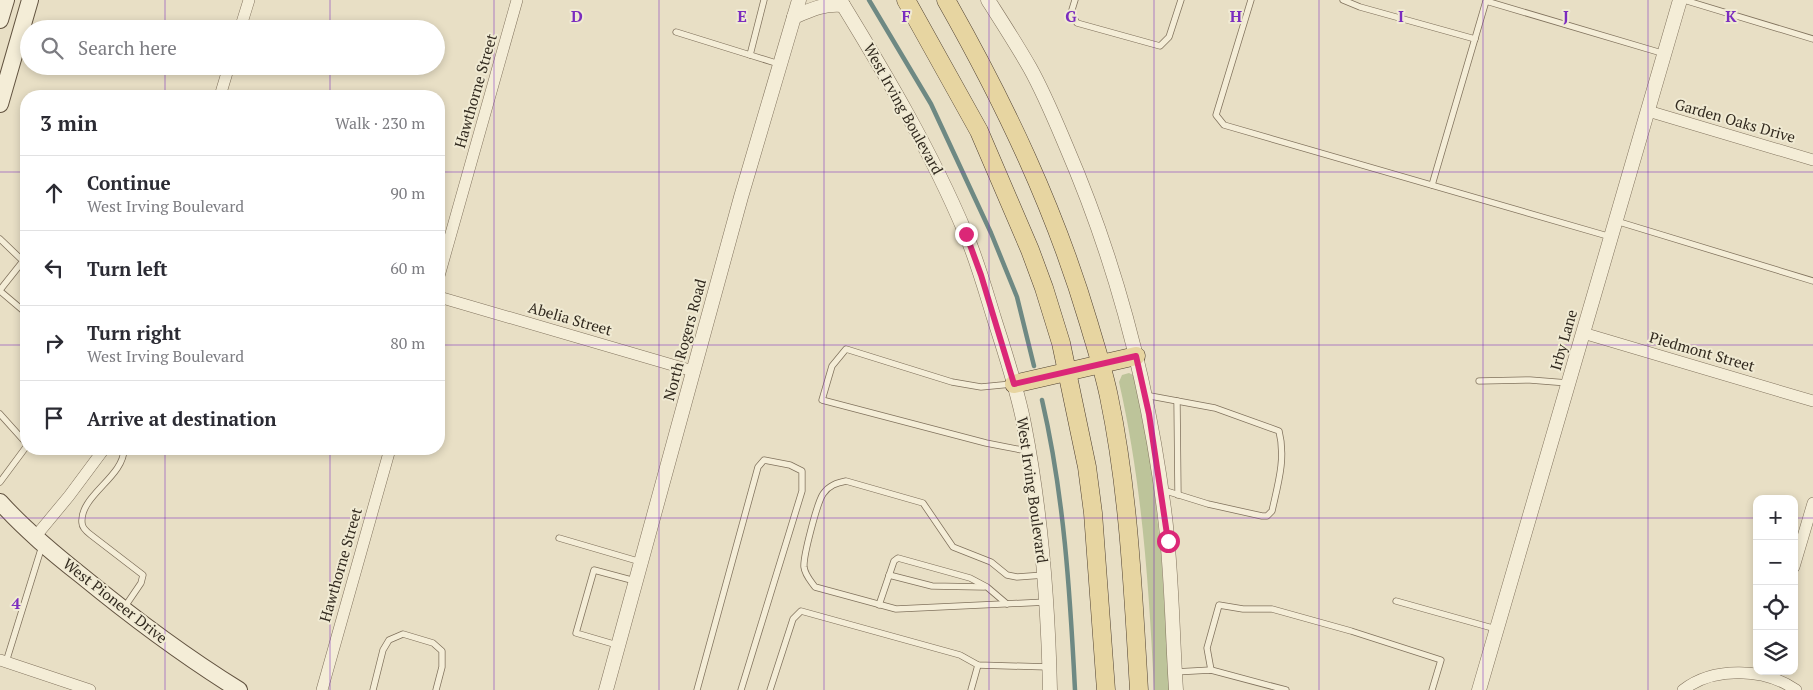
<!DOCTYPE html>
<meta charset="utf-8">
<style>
:root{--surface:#fff;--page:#f7f7f7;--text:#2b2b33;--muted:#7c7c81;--line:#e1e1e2}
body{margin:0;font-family:"PT Serif",serif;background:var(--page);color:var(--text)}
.controls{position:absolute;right:15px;bottom:15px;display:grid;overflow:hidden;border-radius:10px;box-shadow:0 2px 8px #0003}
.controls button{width:45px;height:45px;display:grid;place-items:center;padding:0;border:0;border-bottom:1px solid var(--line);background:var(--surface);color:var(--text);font:25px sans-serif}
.stop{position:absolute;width:15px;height:15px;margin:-11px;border:4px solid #db2777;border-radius:50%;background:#fff}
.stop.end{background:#db2777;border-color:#fff;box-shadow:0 1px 5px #0008}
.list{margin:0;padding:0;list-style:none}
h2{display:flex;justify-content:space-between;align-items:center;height:65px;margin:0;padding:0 20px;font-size:21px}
h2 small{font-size:16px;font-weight:400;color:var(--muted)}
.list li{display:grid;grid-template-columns:32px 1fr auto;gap:15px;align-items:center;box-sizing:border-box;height:75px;padding:0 20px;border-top:1px solid var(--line)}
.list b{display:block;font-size:19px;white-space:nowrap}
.list p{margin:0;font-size:16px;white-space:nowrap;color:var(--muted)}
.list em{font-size:16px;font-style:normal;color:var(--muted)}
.icon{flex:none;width:28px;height:28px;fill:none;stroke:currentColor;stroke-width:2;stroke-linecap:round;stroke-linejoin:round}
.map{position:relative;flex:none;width:1813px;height:690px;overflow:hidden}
.search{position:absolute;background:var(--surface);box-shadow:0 2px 8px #0003;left:20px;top:20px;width:425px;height:55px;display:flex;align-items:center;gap:12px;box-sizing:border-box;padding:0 18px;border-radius:28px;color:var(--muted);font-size:19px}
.panel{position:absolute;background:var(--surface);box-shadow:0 2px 8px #0003;left:20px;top:90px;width:425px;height:365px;border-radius:20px}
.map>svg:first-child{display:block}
.green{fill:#bdc49a}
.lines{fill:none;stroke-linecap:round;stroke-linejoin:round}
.stream{stroke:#6e8983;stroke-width:4.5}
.service-casing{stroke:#80725d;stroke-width:7}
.minor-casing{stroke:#80725d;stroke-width:12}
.tertiary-casing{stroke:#80725d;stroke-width:15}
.secondary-casing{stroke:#625340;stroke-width:18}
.primary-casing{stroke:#4f4031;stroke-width:19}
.service{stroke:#f4edd7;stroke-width:5.5}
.minor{stroke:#f4edd7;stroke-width:11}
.tertiary{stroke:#f4edd7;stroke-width:14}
.secondary{stroke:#f4edd7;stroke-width:16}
.primary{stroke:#e7d5a1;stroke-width:18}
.route{stroke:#db2777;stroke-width:6}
.grid{fill:none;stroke:#7b2cbf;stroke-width:1;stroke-opacity:0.55}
.labels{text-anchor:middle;stroke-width:4;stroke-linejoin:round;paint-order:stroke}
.street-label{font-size:15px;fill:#322a1f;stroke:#f0ead3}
.grid-label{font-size:16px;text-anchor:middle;font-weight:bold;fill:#7b2cbf;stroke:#f0ead3;stroke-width:4;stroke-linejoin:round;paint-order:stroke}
</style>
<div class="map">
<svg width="1813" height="690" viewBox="0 0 1813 690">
<rect width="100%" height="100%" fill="#e8dfc5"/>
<path class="green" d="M1129,373L1135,376L1152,468L1161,553L1170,690H1154C1149,586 1142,483 1119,382L1122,375Z"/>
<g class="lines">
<g class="stream">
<path d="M869,0L931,104L991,233L1017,297L1034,366"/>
<path d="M1042,400C1064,495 1070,592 1075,690"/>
</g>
<defs>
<g id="service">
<path d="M1075,0L1071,13L1077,23L1160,46L1169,37L1181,0"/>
<path d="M1251,0L1216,115L1224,125L1611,237"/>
<path d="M1343,0L1360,7L1475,39"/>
<path d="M1684,0L1813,39"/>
<path d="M676,32L750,55L764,0"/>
<path d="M750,55L779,64"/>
<path d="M1432,185L1486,1L1665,54"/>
<path d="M1616,221L1813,281"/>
<path d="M0,239L23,261L0,290"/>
<path d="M0,291L26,313"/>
<path d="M1479,381L1530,380L1568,383"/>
<path d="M1012,384L981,387L952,382L846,349L832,366L822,400L986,443L1027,451"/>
<path d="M1145,395L1215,408L1279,431C1286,458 1278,484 1272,511L1267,516H1262L1208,504L1163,490"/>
<path d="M1177,401L1178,495"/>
<path d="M0,414L26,443"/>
<path d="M0,482L26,447"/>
<path d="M559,538L641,562"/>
<path d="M889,575L932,586L984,587"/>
<path d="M1044,575L1017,577L1007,575L991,562L953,547L923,503L846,481C837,483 829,485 823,494C817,503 803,557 804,567C805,575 810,580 815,587L896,609L1046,602"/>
<path d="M1396,601L1496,629"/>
<path d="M879,605L894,561L898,558L970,578L987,587L1007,604"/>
<path d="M124,608L141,583L143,575L91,535C87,532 82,528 82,523C79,496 124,477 124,449"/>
<path d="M617,645L576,633L594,570L635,581"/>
<path d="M6,662L42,546"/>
<path d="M1211,670L1207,648L1219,605L1243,609H1272L1351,631L1441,660L1432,690"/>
<path d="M1175,672L1211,670L1286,690"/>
<path d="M373,690L383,650L389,640L403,634L433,643L442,651V667L436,690"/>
<path d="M697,690L758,467L764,460L790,465L802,471V491L741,690"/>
<path d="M770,690L793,619L801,611L960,655L978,665L1049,667"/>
<path d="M971,690L978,665"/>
</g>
<g id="minor">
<path d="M240,29L249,0"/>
<path d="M220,96L229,66"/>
<path d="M1648,111L1813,160"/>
<path d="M439,276L517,0"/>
<path d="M439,297L693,371"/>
<path d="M1583,333L1813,401"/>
<path d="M35,537L69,496L104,449"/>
<path d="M1794,567L1813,503"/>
<path d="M0,660L90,690"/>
<path d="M322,690L390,449"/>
<path d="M1683,690C1714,666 1765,668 1796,690"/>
</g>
<g id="tertiary">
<path d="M840,0C886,75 931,151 965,232C977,260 985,289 994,318C1005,353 1017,388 1024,424C1041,511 1048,601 1050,690"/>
<path d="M988,0C1002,22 1017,45 1030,68C1044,93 1055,120 1066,146C1116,262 1148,384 1164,509C1172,569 1172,630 1176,690"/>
<path d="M794,17C810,10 825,3 843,5"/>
<path d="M606,690L741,197L799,0"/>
<path d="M1479,690L1680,0"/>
</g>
<g id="secondary">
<path d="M0,20L6,0"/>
<path d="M0,104L30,0"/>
<path d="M0,502C25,530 53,553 82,576C132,617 184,656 239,690"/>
</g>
<g id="primary">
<path d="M906,0L979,131L1030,250L1044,288L1061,343L1087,467L1093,513L1106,690"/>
<path d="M946,0C1005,104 1055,209 1089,324C1096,348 1104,372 1109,397C1129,493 1133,592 1139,690"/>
<path d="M1014,384L1136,356"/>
</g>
</defs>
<use href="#service" class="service-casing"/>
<use href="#minor" class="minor-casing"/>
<use href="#tertiary" class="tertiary-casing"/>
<use href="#secondary" class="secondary-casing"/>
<use href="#primary" class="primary-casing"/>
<use href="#service" class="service"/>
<use href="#minor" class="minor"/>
<use href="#tertiary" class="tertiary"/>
<use href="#secondary" class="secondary"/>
<use href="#primary" class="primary"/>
</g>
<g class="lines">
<path class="route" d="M966,234L981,275L1014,384L1136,356L1149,414L1168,541"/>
</g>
<path class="grid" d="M165,0V29M330,0V29M494,0V690M659,0V690M824,0V690M989,0V690M1154,0V690M1319,0V690M1483,0V690M1648,0V690M165,66V96M330,66V96M0,172H26M439,172H1813M0,345H26M439,345H1813M165,449V690M330,449V690M0,518H1757M1794,518H1813"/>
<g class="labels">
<g class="street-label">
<text transform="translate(476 91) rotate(-74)" y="5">Hawthorne Street</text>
<text transform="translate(903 109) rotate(61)" y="5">West Irving Boulevard</text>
<text transform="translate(1735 121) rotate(16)" y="5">Garden Oaks Drive</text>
<text transform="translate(570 319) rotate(16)" y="5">Abelia Street</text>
<text transform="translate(685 340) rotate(-75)" y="5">North Rogers Road</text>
<text transform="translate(1564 340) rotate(-74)" y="5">Irby Lane</text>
<text transform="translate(1702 352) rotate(16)" y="5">Piedmont Street</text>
<text transform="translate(1032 490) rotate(82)" y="5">West Irving Boulevard</text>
<text transform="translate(341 565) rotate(-74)" y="5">Hawthorne Street</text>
<text transform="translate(115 601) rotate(38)" y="5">West Pioneer Drive</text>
</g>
</g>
<g class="grid-label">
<text x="577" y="22">D</text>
<text x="742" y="22">E</text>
<text x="906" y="22">F</text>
<text x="1071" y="22">G</text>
<text x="1236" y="22">H</text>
<text x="1401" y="22">I</text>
<text x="1566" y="22">J</text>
<text x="1731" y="22">K</text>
<text x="16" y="609">4</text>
</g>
</svg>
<div class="controls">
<button>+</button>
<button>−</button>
<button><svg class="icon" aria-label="locate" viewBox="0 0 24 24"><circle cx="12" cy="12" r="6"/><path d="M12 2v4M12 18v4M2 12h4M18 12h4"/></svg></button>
<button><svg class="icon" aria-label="layers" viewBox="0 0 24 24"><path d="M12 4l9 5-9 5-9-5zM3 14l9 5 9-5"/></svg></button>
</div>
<div class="stop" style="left:1168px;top:541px"></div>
<div class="stop end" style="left:966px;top:234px"></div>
<div class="search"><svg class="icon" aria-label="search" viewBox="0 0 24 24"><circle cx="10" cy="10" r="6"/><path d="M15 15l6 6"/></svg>Search here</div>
<section class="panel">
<h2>3 min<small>Walk · 230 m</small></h2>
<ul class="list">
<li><svg class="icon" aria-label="ahead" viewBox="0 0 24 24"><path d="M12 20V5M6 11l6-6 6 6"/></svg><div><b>Continue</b><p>West Irving Boulevard</p></div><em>90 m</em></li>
<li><svg class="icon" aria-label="left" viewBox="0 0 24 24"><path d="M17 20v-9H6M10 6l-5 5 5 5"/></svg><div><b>Turn left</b></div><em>60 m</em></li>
<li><svg class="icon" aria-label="right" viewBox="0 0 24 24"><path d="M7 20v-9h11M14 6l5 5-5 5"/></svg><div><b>Turn right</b><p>West Irving Boulevard</p></div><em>80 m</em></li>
<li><svg class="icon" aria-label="arrive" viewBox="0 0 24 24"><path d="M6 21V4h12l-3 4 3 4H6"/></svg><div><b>Arrive at destination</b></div></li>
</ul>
</section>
</div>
